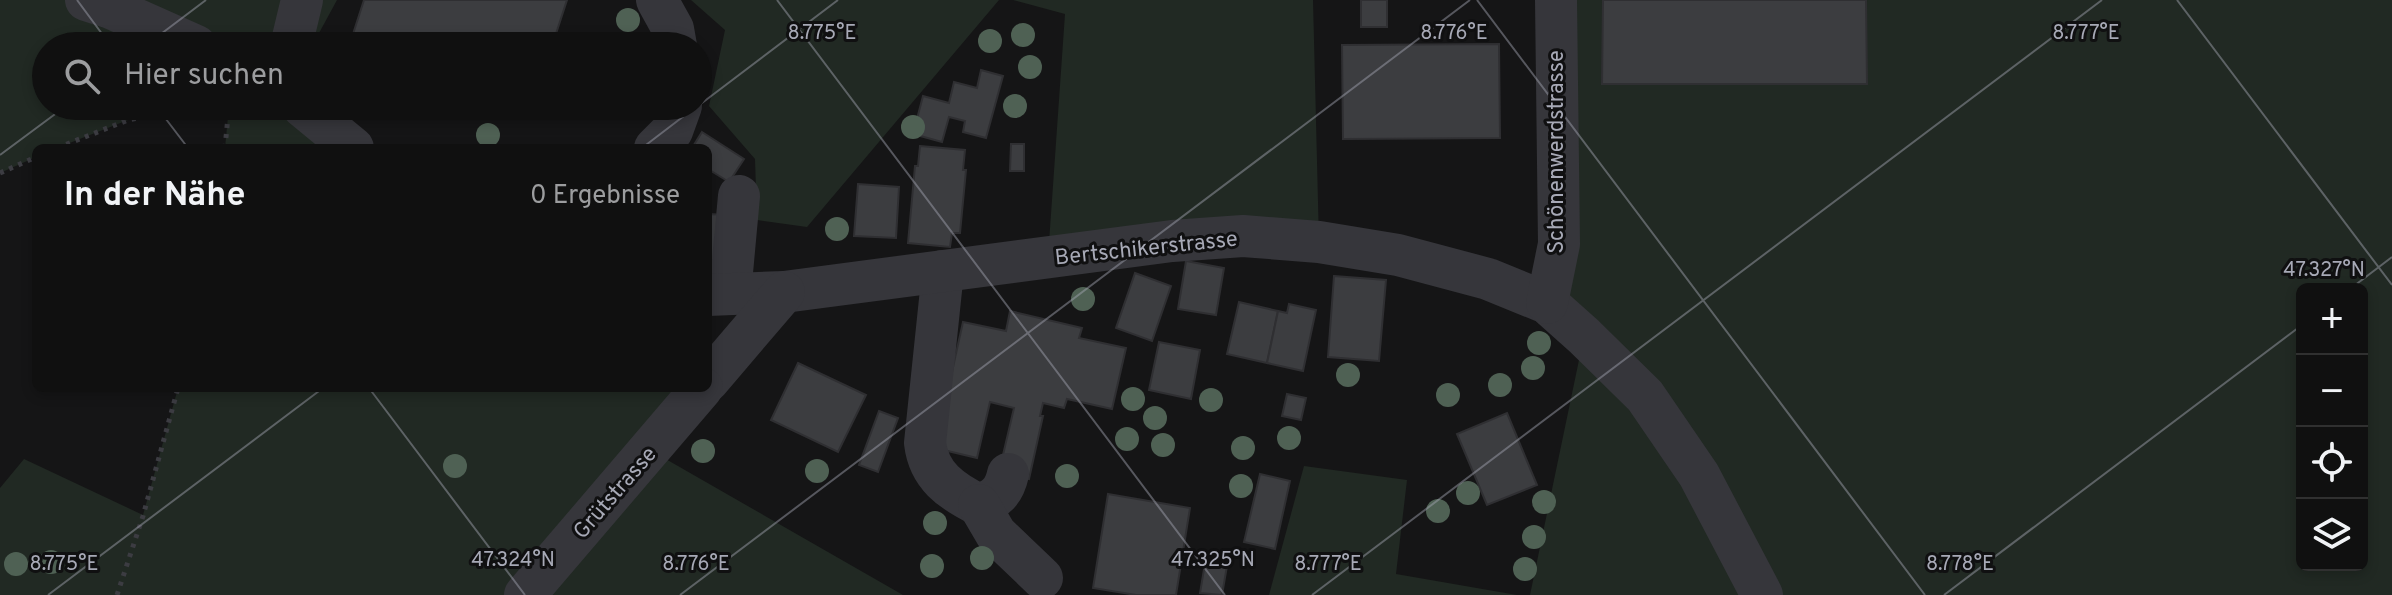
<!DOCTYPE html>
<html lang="de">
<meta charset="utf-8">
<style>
:root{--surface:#101010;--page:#1e1e1e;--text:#f1f3f6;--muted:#9c9d9f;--line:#303030}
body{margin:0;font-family:Overpass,sans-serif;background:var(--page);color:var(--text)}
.controls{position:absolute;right:24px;bottom:24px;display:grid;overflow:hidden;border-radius:12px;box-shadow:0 4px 12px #0003}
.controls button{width:72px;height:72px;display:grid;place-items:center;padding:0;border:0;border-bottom:2px solid var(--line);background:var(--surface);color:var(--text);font:40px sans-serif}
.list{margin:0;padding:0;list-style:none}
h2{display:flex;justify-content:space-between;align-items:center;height:104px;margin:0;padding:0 32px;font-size:34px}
h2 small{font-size:26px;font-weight:400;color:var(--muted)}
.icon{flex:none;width:44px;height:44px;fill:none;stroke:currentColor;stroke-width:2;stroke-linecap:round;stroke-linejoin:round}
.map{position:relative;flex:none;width:2392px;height:595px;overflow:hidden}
.search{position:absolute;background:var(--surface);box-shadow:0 4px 12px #0003;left:32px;top:32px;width:680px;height:88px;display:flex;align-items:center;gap:20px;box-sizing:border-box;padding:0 28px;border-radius:44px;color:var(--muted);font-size:30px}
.panel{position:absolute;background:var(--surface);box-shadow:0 4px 12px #0003;left:32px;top:144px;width:680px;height:248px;border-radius:12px}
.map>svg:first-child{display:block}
.green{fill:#212923;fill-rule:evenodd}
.building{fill:#3c3d40;stroke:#2f2f32;stroke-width:2}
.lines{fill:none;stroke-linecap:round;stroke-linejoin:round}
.path{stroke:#3c3c42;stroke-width:5;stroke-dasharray:4 6;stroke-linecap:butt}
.minor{stroke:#36363b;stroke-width:42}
.tree{fill:#4f6154}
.ticks{fill:none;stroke:#a7a9b6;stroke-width:2;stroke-opacity:0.45}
.labels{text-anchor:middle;stroke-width:6;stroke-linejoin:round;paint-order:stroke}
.street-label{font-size:22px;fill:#a7a9b6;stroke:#101011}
.ticks-label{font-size:20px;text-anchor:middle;fill:#a7a9b6;stroke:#101011;stroke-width:6;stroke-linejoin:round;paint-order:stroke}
</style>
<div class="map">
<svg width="2392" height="595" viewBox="0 0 2392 595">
<rect width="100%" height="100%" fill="#151516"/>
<g class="green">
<path d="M0,0H337L312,46H46V106H195L128,120L57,148H36V157L0,173Z"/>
<path d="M691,0H999L807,227L757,220L755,159L709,106L725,30Z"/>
<path d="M1013,0H1313L1319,242L1048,257L1065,14Z"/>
<path d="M1556,0H2392V595H1530L1584,336L1547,303ZM2302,289H2362V565H2302Z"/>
<path d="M229,106H302L353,148H225Z"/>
<path d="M178,388H702L650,450L903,595H0V488L24,459L143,515Z"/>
<path d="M1304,466L1407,480L1396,574L1517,595H1269Z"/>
</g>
<g class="building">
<path d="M364,0H567L552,46H389L353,34Z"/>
<rect x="1361" y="0" width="26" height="27"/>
<path d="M1603,0H1866L1867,84H1602Z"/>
<path d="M1499,44L1500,138L1343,139L1342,45Z"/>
<path d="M981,70L1003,76L986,138L963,132L965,121L949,117L942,142L913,134L923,96L949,103L954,82L977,88Z"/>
<path d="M702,132L744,159L729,182L708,169V148H692Z"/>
<path d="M1011,144H1024V171H1010Z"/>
<path d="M920,146L965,150L963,170H966L960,233H952L950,247L908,243L915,166H918Z"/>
<path d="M858,184L899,187L896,238L854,236Z"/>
<path d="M708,214L726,215L722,272L708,270Z"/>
<path d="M1186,261L1224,268L1216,315L1178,309Z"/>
<path d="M1135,273L1171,286L1152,341L1116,328Z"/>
<path d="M1334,276L1386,280L1379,361L1328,357Z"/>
<path d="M1239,302L1278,311L1267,363L1227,354Z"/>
<path d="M1289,304L1316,310L1303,371L1267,363L1278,311L1287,313Z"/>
<path d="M1010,311L1082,328L1079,338L1126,348L1112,409L1067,399L1064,408L1043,403L1040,416H1043L1029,479L999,472L1014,408L990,402L977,458L935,448L963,322L1006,331Z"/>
<path d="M1159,342L1200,350L1191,399L1149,390Z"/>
<path d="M798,363L866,395L838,452L771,420Z"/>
<path d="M1287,394L1306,398L1301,420L1282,416Z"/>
<path d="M879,411L898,418L878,472L859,465Z"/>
<path d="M1507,413L1537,485L1487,505L1457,434Z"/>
<path d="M1260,474L1290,481L1275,549L1244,542Z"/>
<path d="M1108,494L1190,508L1176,595H1136L1093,588Z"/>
<path d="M1205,563L1227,566L1222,595L1200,593Z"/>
</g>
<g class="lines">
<g class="path">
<path d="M57,148L128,120L195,106"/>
<path d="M225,148L229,106"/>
<path d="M0,173L36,157"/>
<path d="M117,595L143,516L178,388"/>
</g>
<g class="minor">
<path d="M86,0L111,8L196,46"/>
<path d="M657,0L673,29L676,46"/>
<path d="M291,46L302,0"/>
<path d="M302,106L353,148"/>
<path d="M655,148L672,131L681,106"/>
<path d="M943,271L925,443C929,476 951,491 979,505C996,499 1004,492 1008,474"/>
<path d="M730,294L739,196"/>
<path d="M708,295L784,292L1172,241L1243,236L1319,242L1398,255L1488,279L1547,303L1584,336L1645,396L1699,475L1762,595"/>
<path d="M1547,303L1559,244L1556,0"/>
<path d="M708,381L784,292"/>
<path d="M979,505L996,534L1042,578"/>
<path d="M525,595L702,388"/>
</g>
</g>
<g class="tree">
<circle cx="628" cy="20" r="12"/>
<circle cx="1023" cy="35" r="12"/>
<circle cx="990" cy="41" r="12"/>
<circle cx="1030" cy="67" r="12"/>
<circle cx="1015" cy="106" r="12"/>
<circle cx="913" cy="127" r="12"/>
<circle cx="488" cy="135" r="12"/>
<circle cx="837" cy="229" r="12"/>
<circle cx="1083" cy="299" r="12"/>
<circle cx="1539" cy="343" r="12"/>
<circle cx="1533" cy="368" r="12"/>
<circle cx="1348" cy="375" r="12"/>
<circle cx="1500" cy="385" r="12"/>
<circle cx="1448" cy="395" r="12"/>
<circle cx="1133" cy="399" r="12"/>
<circle cx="1211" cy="400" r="12"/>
<circle cx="1155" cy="418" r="12"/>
<circle cx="1289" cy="438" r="12"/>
<circle cx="1127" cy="439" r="12"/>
<circle cx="1163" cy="445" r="12"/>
<circle cx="1243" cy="448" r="12"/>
<circle cx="703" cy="451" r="12"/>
<circle cx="455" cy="466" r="12"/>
<circle cx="817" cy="471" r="12"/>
<circle cx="1067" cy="476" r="12"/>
<circle cx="1241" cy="486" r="12"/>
<circle cx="1468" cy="493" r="12"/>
<circle cx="1544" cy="502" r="12"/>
<circle cx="1438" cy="511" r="12"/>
<circle cx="935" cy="523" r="12"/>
<circle cx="1534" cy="537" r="12"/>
<circle cx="982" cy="558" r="12"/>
<circle cx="51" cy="562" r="12"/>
<circle cx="16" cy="564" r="12"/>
<circle cx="932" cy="566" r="12"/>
<circle cx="1525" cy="569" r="12"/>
</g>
<path class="ticks" d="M77,0L111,46M777,0L1225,595M1477,0L1925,595M2177,0L2392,285M145,46L206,0M156,106L188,148M698,106L838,0M642,148L697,106M0,155L66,106M2350,289L2392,257M369,388L525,595M48,595L323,388M680,595L1470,0M1312,595L2102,0M1944,595L2302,325"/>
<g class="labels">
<g class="street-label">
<text transform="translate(1555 152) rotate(-90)" y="8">Schönenwerdstrasse</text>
<text transform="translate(1146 247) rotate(-6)" y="8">Bertschikerstrasse</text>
<text transform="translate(614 492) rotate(-49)" y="8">Grütstrasse</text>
</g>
</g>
<g class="ticks-label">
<text x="1454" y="39">8.776°E</text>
<text x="2086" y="39">8.777°E</text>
<text x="822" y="39">8.775°E</text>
<text x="2324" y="276">47.327°N</text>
<text x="513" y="566">47.324°N</text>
<text x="1213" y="566">47.325°N</text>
<text x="64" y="570">8.775°E</text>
<text x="696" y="570">8.776°E</text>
<text x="1328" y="570">8.777°E</text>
<text x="1960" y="570">8.778°E</text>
</g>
</svg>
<div class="controls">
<button>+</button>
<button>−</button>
<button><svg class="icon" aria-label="locate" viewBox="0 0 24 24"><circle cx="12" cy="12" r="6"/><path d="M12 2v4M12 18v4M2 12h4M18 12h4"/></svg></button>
<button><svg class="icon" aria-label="layers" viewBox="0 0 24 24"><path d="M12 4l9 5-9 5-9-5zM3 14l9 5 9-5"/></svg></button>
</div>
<div class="search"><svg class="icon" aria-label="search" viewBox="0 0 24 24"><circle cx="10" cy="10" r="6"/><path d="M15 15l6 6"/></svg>Hier suchen</div>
<section class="panel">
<h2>In der Nähe<small>0 Ergebnisse</small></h2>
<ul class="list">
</ul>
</section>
</div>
